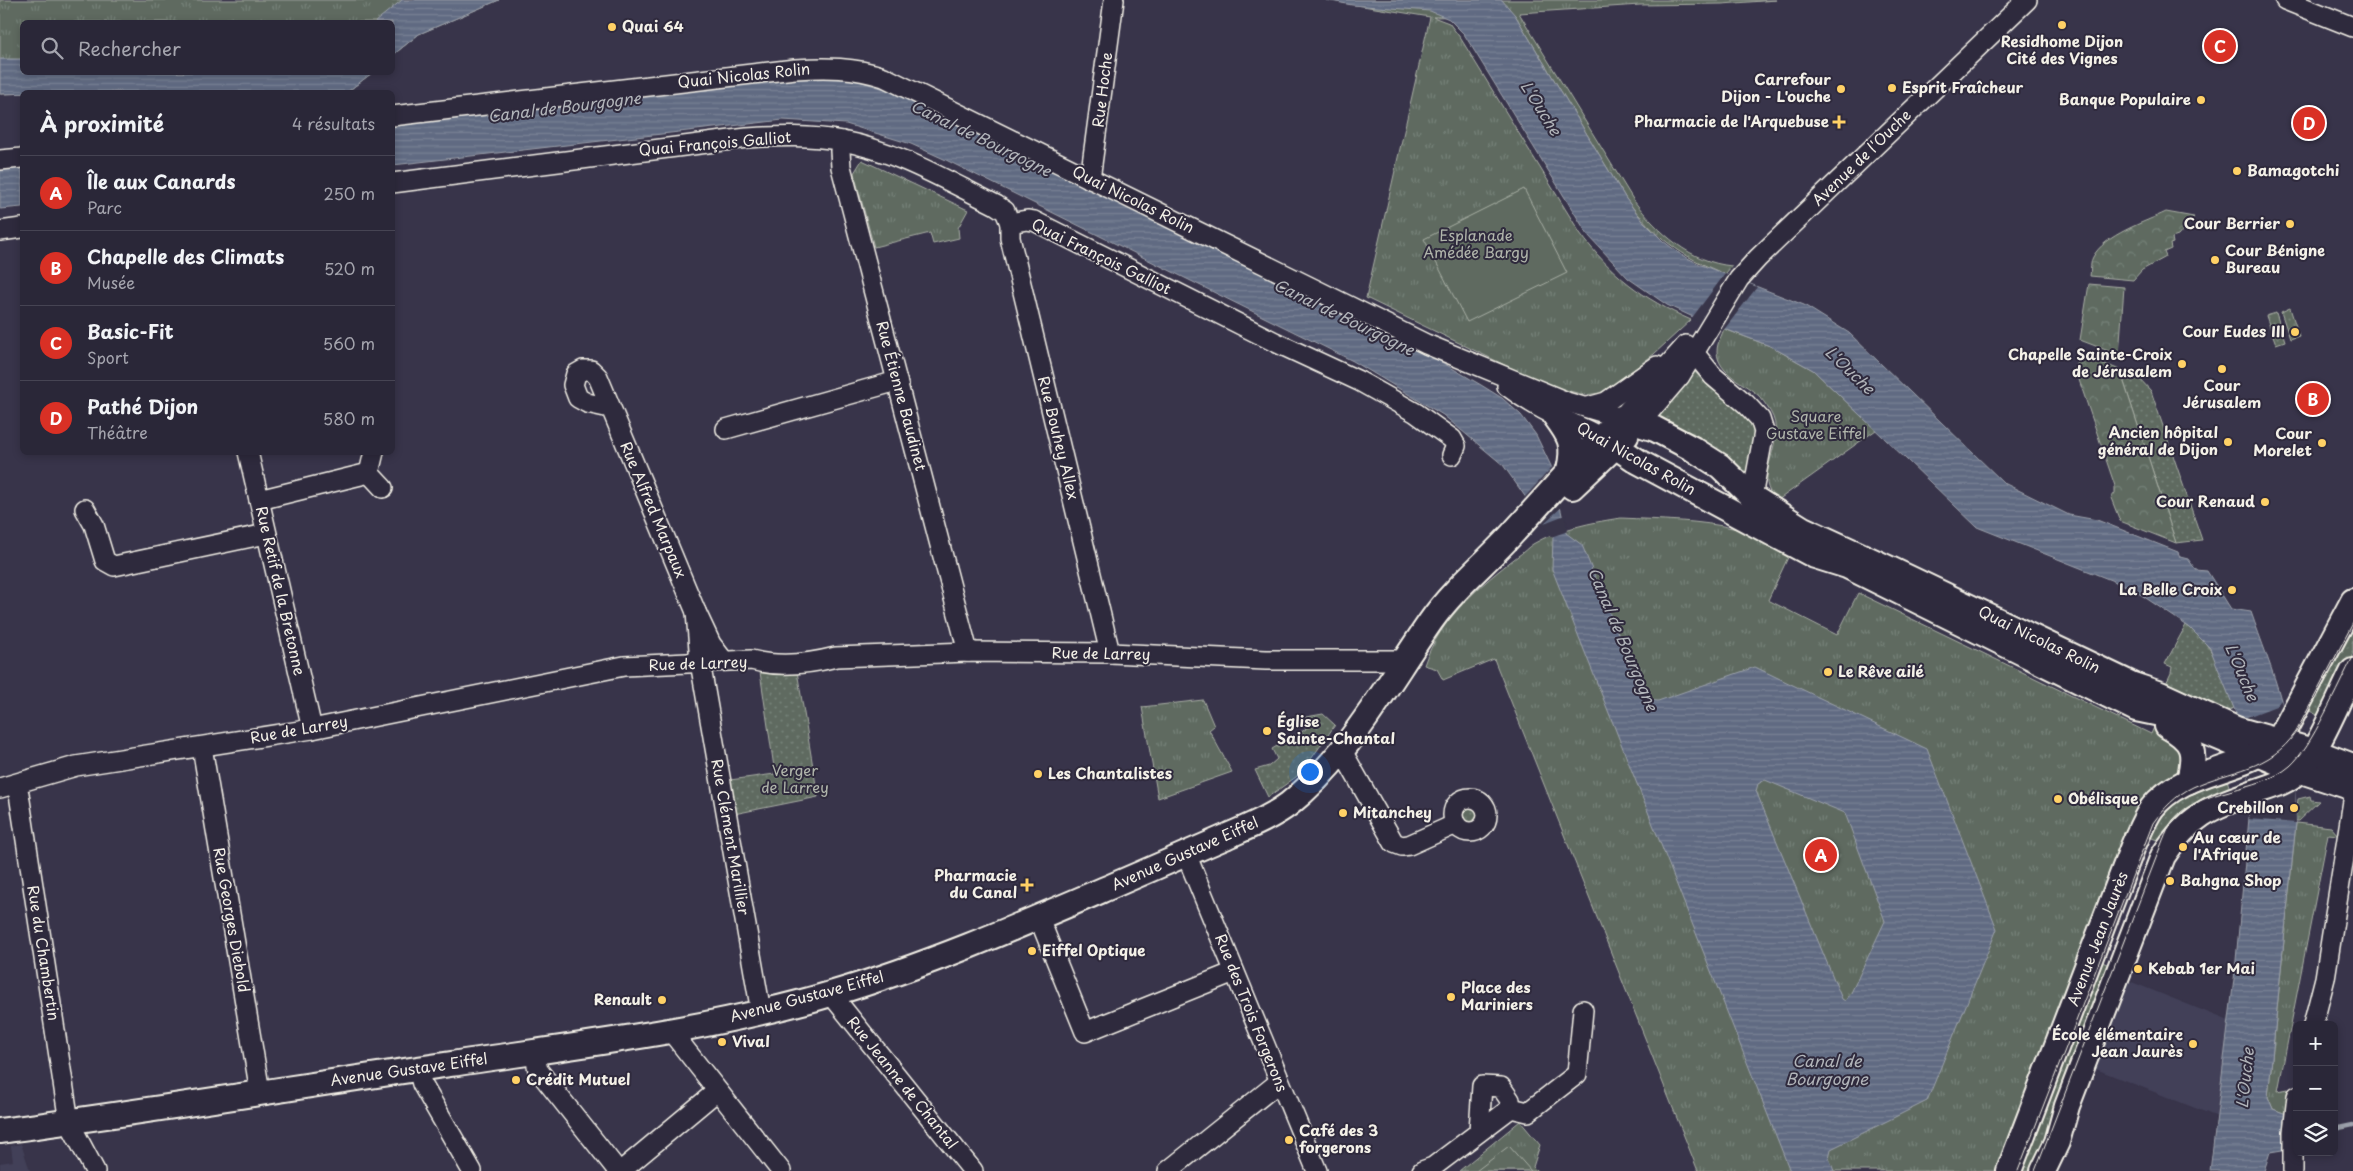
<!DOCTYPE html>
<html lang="fr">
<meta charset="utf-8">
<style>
:root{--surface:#2a2738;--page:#363343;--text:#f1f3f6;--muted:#a5a5ae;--line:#464453;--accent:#d93025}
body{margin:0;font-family:"Playpen Sans",sans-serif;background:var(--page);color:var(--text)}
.controls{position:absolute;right:15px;bottom:15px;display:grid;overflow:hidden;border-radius:8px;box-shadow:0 2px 8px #0003}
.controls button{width:45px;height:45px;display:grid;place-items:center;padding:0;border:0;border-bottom:1px solid var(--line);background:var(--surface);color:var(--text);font:25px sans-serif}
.you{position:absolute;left:1309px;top:771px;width:18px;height:18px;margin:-12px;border:4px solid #fff;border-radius:50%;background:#1a73e8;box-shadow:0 0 0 8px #1a73e833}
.badge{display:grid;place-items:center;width:32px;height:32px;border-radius:50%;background:var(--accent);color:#fff;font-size:16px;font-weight:700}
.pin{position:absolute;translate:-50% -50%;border:2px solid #fff;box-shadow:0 1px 5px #0006}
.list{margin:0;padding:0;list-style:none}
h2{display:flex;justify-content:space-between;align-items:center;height:65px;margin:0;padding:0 20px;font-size:21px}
h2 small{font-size:16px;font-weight:400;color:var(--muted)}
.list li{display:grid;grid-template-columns:32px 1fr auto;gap:15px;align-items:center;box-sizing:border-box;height:75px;padding:0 20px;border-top:1px solid var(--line)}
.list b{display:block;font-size:19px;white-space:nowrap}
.list p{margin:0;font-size:16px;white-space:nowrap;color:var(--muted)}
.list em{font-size:16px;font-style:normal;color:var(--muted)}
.icon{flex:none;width:28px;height:28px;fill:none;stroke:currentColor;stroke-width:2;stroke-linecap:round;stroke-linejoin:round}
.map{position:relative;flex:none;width:2353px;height:1171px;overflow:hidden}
.search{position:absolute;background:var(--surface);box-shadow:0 2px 8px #0003;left:20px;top:20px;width:375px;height:55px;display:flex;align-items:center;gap:12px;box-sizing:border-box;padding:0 18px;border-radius:8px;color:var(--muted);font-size:19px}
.panel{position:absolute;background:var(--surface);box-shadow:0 2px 8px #0003;left:20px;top:90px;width:375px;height:365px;border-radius:8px}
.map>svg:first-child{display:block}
.built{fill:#434159}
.grass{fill:url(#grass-dots);stroke:#a9aea4}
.forest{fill:url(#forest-crowns);stroke:#a9aea4}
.park{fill:url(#park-tufts);stroke:#a9aea4}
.pitch{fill:#5e6b61;stroke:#a9aea4}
.water{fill:url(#water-rules);stroke:#9ca1ab;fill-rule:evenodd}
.pier{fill:#38344a}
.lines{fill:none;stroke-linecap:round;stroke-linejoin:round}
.stream{stroke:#9ca1ab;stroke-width:4.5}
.minor-casing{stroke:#f4f1e8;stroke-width:22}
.major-casing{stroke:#f4f1e8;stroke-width:28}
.minor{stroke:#2f2a3d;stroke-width:19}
.major{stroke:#2f2a3d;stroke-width:24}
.tram{stroke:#f4f1e8;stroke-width:1}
.poi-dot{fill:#ffd166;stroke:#2f2a3d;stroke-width:2}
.labels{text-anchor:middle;stroke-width:4;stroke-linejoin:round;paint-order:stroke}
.poi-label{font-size:15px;font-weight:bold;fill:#f4f1e8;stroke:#2f2a3d;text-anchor:start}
.street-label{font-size:15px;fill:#f4f1e8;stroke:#2f2a3d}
.park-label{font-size:15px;fill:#b0b5ab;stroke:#2f2a3d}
.water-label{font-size:16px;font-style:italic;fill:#b2b5ba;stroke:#2f2a3d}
</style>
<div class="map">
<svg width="2353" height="1171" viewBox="0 0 2353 1171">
<defs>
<pattern id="grass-dots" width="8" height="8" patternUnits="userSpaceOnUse" patternTransform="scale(1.25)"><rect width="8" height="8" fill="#5e6b61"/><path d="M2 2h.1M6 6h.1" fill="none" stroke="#768178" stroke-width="1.8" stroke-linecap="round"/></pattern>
<pattern id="forest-crowns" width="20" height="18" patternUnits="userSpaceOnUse" patternTransform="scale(1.25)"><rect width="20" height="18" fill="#5e6b61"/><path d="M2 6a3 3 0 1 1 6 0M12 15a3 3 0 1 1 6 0" fill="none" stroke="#768178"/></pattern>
<pattern id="park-tufts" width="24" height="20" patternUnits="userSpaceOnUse" patternTransform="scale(1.25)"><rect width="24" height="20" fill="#5e6b61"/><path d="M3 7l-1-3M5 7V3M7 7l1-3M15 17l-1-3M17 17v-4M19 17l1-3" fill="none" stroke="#768178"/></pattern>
<pattern id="water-rules" width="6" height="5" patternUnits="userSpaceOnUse" patternTransform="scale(1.25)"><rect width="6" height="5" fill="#616b82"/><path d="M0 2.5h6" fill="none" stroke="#788194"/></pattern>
</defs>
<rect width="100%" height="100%" fill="#38344a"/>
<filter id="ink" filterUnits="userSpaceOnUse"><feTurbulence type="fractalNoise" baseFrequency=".02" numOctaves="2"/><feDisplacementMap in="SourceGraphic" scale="10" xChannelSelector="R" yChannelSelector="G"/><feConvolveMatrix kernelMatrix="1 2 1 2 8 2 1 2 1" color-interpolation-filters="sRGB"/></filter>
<g filter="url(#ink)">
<g class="built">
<path d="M2129,981L2229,1021L2218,1117L2096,1069Z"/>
<path d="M21,1144L30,1171H0V1163L13,1161L11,1146Z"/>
</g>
<g class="grass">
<path d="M2290,308L2299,336L2290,339L2281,312Z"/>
<path d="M2276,313L2285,341L2276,344L2266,316Z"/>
<path d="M2120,370L2139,378L2151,391L2202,540L2176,543Z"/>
<path d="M1694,371L1710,388L1745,412L1755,429L1746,478L1657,424V413L1691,372Z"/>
<path d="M2353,614V660L2323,718L2304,708Z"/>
<path d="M2186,625C2217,647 2222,675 2234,708L2218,714L2164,688L2171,673L2172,667L2165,664Z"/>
<path d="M797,671L818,797L734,814L730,780L775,774L760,672Z"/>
<path d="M1323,714L1335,725L1309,762L1296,777L1268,797L1255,770L1269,766L1277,759L1272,749L1306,729L1301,720L1306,717Z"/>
<path d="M2225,774L2232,795L2165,843L2144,835L2161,807Z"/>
<path d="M2310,796L2311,800L2319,801L2298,821L2271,818L2297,807L2298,799Z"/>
<circle cx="1471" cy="815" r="11"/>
<path d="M2096,960L2116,967L2037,1171H2015Z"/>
</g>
<g class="forest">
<path d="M2166,212L2194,217L2178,236L2172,238L2173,243L2170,244L2171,249L2164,252L2166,257L2142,270L2133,280L2090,276C2091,271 2090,262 2093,257C2104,235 2145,222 2166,212Z"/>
<path d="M2089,284L2124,287L2119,355L2080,340Z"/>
<path d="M2078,353L2120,370L2176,543L2120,521L2111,498L2115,493V486L2076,371Z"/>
</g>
<g class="park">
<path d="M0,0H499L419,34L393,55L392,22H22V72L372,73L347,92H65L0,94Z"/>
<path d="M1326,0H1776L1722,4L1640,5L1519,13L1634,201C1659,233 1690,262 1732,266L1725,274C1680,256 1655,237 1626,199L1515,15L1433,17L1449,23L1461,39L1580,233C1611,275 1643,299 1691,320L1654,354L1616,383L1600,393L1585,395L1546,385L1366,298L1430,17Z"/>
<path d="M862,160L968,210L958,228L959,238L933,244L930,233L874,247L854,173Z"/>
<path d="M1724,329L1770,346L1813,370L1876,430L1778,500C1750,481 1785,447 1773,417C1770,410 1765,403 1760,397C1746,383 1717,374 1717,351C1717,343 1722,335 1724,329Z"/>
<path d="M1621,518C1659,520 1700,520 1737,529C1756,534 1774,543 1791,551L1768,600L1837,635L1858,593L2151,734L2155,725L2169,732L2189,761L2170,788L2005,1171H1698L1494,659L1443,680L1437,669L1424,665C1439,620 1481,584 1518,556C1523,553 1528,547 1533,544C1558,529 1593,522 1621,518Z"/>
<path d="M1203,700L1214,726L1209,730L1232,772L1158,798L1142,707Z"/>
<path d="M2296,823L2331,827L2338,835L2328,834L2278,1091L2288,1089L2286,1114L2273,1109L2268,1097Z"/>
<path d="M1520,1121L1540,1145L1533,1167L1537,1171H1459Z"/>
</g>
<g class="pitch">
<path d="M1524,189L1567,273L1467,322L1424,239Z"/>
<path d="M1509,1146L1531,1171H1476Z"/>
</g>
<g class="water">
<path d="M402,0H499L419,34L393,55L392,22H375Z"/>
<path d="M1326,0H1502L1515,15L1626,199L1642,220L1663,241L1680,254L1699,264L1804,305L1849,333L2004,483L2069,515L2097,520L2178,552L2180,557L2188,559L2196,570L2207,571L2231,609L2251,612C2261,641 2273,670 2281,700C2292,740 2295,783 2296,823L2268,1097L2273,1109L2286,1114L2282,1150L2270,1152L2264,1171H2210L2235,971L2249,818V769L2237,716L2210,648L2189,627L2131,588L1977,527L1813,370L1770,346L1693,317L1667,305L1628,278L1588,235L1464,34L1449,19L1430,11L1352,5Z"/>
<path d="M0,59H22V72L372,73L347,92H65L0,94Z"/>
<path d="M789,77H846L904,95L1114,201L1438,360L1481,385L1502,398L1521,415L1536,435L1551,466L1566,533L1582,545L1642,693L1647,700L1658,701L1755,667L1927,749L1997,929L1927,1101L1831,1149L1829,1158L1834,1171H1790L1552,569L1553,536L1503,465L1443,415L1353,361L944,159L911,144L846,124L783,120L393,165L392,123ZM1765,780L1845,813L1885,921L1850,995L1845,1001L1842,999L1756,791L1758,784Z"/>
<path d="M22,165V207L0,209V168Z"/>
</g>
<g class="pier">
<path d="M1725,274L1757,287L1723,331L1691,319Z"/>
<path d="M1553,466L1563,506L1544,523L1565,515L1568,531L1551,537L1524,498Z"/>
<path d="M2281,700L2294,758L2296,823L2249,819V769L2237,716L2242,719L2276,706Z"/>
</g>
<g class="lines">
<path class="stream" d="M2334,1129L2353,1125"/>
<defs>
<g id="minor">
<path d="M2285,0L2353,27"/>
<path d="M392,116L795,69C826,67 854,67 884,77L1426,344L1567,402L1621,418L1686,345"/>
<path d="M842,141L840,151L841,167L968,652"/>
<path d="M0,160L22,158"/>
<path d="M1090,179L1114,0"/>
<path d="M392,183L747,138C779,136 810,135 842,141C897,151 947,181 996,205L1005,211L1010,223L1027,220L1034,221L1275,342L1359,381L1416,413L1452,439L1456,446L1452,455"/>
<path d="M1010,223V238L1110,653"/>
<path d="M0,231L22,228"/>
<path d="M1695,354L1713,376L1746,404L1760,419L1764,432L1752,497"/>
<path d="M1507,386C1525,400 1546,412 1567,421C1582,428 1598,434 1611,444"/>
<path d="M1588,407L1606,402L1657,366"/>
<path d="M610,408L587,403L578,398L573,385L576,374L583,370H591L598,377L696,612L711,644L724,661"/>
<path d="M1627,425L1639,424L1680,376L1739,279L1758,258L2027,0"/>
<path d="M726,429L897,381"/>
<path d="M248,452L312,729"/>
<path d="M369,473L374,452"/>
<path d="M369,473L383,488"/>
<path d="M259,500L369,473"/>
<path d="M85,509L94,525L105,561L114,566L266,534"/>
<path d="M696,612L700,662L761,1012"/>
<path d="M202,747L260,1092"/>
<path d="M1342,751L1394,843L1402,846L1409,845L1456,824"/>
<path d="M14,785L19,794L69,1122L95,1171"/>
<path d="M0,788L76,766L312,729L624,666L751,660C777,667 809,664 836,657L968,652L1110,653L1266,660H1407"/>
<circle cx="1470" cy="815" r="17"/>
<path d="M1186,854L1317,1171"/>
<path d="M1039,918L1085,1032L1234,972"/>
<path d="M831,994L973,1171"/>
<path d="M2313,1025L2325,978L2353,801"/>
<path d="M670,1030L781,1171"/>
<path d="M534,1052L538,1070L618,1171"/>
<path d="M418,1069L422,1084L472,1171"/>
<path d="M1511,1108L1528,1112L1577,1074L1583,1010"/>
<path d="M1479,1131L1482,1086L1501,1087L1510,1100L1511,1108"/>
<path d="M621,1171L717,1091"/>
<path d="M1168,1171L1279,1082"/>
<path d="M1422,1171L1433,1167L1511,1108"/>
<path d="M2293,1171V1132L2297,1096"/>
</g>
<g id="major">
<path d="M1555,416C1570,436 1575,444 1569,470"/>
<path d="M1615,446L1639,462L1792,544L1815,556L1847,566L2136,709L2165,715L2289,767L2353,788"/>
<path d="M1572,487L1626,436"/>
<path d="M2167,726C2194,741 2196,751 2189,781"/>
<path d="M0,1131C151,1111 300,1086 451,1064C579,1045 710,1030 834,993C929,965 1021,925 1112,886C1149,870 1186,854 1223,838C1245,828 1269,819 1289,804C1349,756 1387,684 1431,621C1454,588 1486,563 1513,533C1549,494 1583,454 1621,418L1655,429L1693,449L1720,466L1752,497L1803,529L1890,569L2133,685L2160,694L2236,729L2313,751L2353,766"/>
<path d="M2009,1171L2133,846C2139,833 2144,819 2152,808C2183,769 2240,773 2278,742L2353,601"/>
<path d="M2043,1171L2057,1142L2067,1106L2163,856C2191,813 2212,807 2257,791C2272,786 2287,782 2298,771C2317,754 2340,696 2353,671"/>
</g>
</defs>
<use href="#minor" class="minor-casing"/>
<use href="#major" class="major-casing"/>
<use href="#minor" class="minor"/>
<use href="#major" class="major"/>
<g class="tram">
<path d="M2018,1171L2153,823C2163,809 2176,795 2193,787C2232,769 2269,771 2296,732L2353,623"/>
<path d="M2035,1171L2163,840C2166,833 2169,825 2173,820C2200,787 2259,793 2290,766C2312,747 2338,685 2353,657"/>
</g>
</g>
</g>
<g class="poi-dot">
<circle cx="2062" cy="25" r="5"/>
<circle cx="612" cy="27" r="5"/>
<circle cx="1892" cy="88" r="5"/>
<circle cx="1841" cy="89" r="5"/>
<circle cx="2201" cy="100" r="5"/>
<path d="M1836.5 114.5h5v5h5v5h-5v5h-5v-5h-5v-5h5z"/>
<circle cx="2237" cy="171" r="5"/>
<circle cx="2290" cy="224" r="5"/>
<circle cx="2215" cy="260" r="5"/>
<circle cx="2295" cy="332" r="5"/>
<circle cx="2182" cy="364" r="5"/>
<circle cx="2222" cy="369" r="5"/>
<circle cx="2228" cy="442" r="5"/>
<circle cx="2322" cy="443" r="5"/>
<circle cx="2265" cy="502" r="5"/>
<circle cx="2232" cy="590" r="5"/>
<circle cx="1828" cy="672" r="5"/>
<circle cx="1267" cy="731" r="5"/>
<circle cx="1038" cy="774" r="5"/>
<circle cx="2058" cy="799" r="5"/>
<circle cx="2294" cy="808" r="5"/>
<circle cx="1343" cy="813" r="5"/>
<circle cx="2183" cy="847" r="5"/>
<circle cx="2170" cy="881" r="5"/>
<path d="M1024.5 877.5h5v5h5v5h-5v5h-5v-5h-5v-5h5z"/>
<circle cx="1032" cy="951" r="5"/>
<circle cx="2138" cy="969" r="5"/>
<circle cx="1451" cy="997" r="5"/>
<circle cx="662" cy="1000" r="5"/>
<circle cx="722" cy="1042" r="5"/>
<circle cx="2193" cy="1044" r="5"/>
<circle cx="516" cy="1080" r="5"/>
<circle cx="1289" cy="1140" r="5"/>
</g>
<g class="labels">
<g class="poi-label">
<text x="622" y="32">Quai 64</text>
<text x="2062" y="47" text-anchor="middle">Residhome Dijon<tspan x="2062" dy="17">Cité des Vignes</tspan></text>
<text x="1831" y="85" text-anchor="end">Carrefour<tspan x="1831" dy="17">Dijon - L'ouche</tspan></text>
<text x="1902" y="93">Esprit Fraîcheur</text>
<text x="2191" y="105" text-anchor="end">Banque Populaire</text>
<text x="1829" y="127" text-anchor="end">Pharmacie de l'Arquebuse</text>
<text x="2247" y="176">Bamagotchi</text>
<text x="2280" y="229" text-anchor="end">Cour Berrier</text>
<text x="2225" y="256">Cour Bénigne<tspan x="2225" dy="17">Bureau</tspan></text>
<text x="2285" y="337" text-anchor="end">Cour Eudes III</text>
<text x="2172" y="360" text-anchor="end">Chapelle Sainte-Croix<tspan x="2172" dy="17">de Jérusalem</tspan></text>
<text x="2222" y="391" text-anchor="middle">Cour<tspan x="2222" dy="17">Jérusalem</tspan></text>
<text x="2218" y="438" text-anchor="end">Ancien hôpital<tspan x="2218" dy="17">général de Dijon</tspan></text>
<text x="2312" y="439" text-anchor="end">Cour<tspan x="2312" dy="17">Morelet</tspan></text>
<text x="2255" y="507" text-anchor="end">Cour Renaud</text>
<text x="2222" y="595" text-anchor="end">La Belle Croix</text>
<text x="1838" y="677">Le Rêve ailé</text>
<text x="1277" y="727">Église<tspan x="1277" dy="17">Sainte-Chantal</tspan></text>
<text x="1048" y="779">Les Chantalistes</text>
<text x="2068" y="804">Obélisque</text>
<text x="2284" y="813" text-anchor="end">Crebillon</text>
<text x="1353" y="818">Mitanchey</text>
<text x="2193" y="843">Au cœur de<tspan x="2193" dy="17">l'Afrique</tspan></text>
<text x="1017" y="881" text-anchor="end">Pharmacie<tspan x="1017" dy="17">du Canal</tspan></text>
<text x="2180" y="886">Bahgna Shop</text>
<text x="1042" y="956">Eiffel Optique</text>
<text x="2148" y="974">Kebab 1er Mai</text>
<text x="1461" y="993">Place des<tspan x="1461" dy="17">Mariniers</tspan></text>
<text x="652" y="1005" text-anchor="end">Renault</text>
<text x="2183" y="1040" text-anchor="end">École élémentaire<tspan x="2183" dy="17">Jean Jaurès</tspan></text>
<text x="732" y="1047">Vival</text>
<text x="526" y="1085">Crédit Mutuel</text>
<text x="1299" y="1136">Café des 3<tspan x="1299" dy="17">forgerons</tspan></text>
</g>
<g class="street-label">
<text transform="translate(744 76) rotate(-6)" y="5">Quai Nicolas Rolin</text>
<text transform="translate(1103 90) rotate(-83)" y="5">Rue Hoche</text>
<text transform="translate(715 144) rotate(-5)" y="5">Quai François Galliot</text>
<text transform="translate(1862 158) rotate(-44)" y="5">Avenue de l'Ouche</text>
<text transform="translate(1133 200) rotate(26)" y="5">Quai Nicolas Rolin</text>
<text transform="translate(1101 257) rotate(26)" y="5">Quai François Galliot</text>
<text transform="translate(901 396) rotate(75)" y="5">Rue Étienne Baudinet</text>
<text transform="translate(1058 438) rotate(76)" y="5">Rue Bouhey Allex</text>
<text transform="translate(1636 459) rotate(29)" y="5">Quai Nicolas Rolin</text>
<text transform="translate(653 510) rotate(67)" y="5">Rue Alfred Marpaux</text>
<text transform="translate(280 591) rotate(77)" y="5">Rue Retif de la Bretonne</text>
<text transform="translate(2039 640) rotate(26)" y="5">Quai Nicolas Rolin</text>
<text transform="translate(1101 654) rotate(1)" y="5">Rue de Larrey</text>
<text transform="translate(698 664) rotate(-2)" y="5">Rue de Larrey</text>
<text transform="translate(299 730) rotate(-10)" y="5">Rue de Larrey</text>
<text transform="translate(730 837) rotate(80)" y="5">Rue Clément Marillier</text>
<text transform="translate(1185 854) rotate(-24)" y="5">Avenue Gustave Eiffel</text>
<text transform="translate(231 920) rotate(80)" y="5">Rue Georges Diebold</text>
<text transform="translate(2098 939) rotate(-69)" y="5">Avenue Jean Jaurès</text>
<text transform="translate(43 953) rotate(81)" y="5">Rue du Chambertin</text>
<text transform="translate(807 997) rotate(-15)" y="5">Avenue Gustave Eiffel</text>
<text transform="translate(1251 1013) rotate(68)" y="5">Rue des Trois Forgerons</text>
<text transform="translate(409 1070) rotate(-8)" y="5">Avenue Gustave Eiffel</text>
<text transform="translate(902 1083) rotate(51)" y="5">Rue Jeanne de Chantal</text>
</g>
<g class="park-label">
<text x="1476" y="241">Esplanade<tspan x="1476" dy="17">Amédée Bargy</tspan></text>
<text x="1816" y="422">Square<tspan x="1816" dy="17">Gustave Eiffel</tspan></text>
<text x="795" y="776">Verger<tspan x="795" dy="17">de Larrey</tspan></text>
</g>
<g class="water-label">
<text transform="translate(564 107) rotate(-7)" y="6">Canal de Bourgogne</text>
<text transform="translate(1541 108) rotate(58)" y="6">L'Ouche</text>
<text transform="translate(981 138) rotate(26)" y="6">Canal de Bourgogne</text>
<text transform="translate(1344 317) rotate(26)" y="6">Canal de Bourgogne</text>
<text transform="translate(1850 370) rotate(44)" y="6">L'Ouche</text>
<text transform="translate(1623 639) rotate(67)" y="6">Canal de Bourgogne</text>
<text transform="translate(2242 672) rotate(67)" y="6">L'Ouche</text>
<text x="1827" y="1067">Canal de<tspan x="1827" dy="18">Bourgogne</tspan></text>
<text transform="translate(2245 1078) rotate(-84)" y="6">L'Ouche</text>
</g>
</g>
</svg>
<div class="controls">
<button>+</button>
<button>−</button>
<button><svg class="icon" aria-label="layers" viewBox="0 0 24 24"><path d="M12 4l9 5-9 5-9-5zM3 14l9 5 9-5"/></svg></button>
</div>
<div class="you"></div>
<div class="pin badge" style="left:1821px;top:855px">A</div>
<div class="pin badge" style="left:2313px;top:399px">B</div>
<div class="pin badge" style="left:2220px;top:46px">C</div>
<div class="pin badge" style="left:2309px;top:123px">D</div>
<div class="search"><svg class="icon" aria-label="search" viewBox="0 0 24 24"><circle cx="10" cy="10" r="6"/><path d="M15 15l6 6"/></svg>Rechercher</div>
<section class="panel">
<h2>À proximité<small>4 résultats</small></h2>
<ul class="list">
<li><span class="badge">A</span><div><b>Île aux Canards</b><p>Parc</p></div><em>250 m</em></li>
<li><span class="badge">B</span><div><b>Chapelle des Climats</b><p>Musée</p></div><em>520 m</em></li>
<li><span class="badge">C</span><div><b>Basic-Fit</b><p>Sport</p></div><em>560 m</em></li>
<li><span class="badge">D</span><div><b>Pathé Dijon</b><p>Théâtre</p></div><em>580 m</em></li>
</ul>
</section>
</div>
